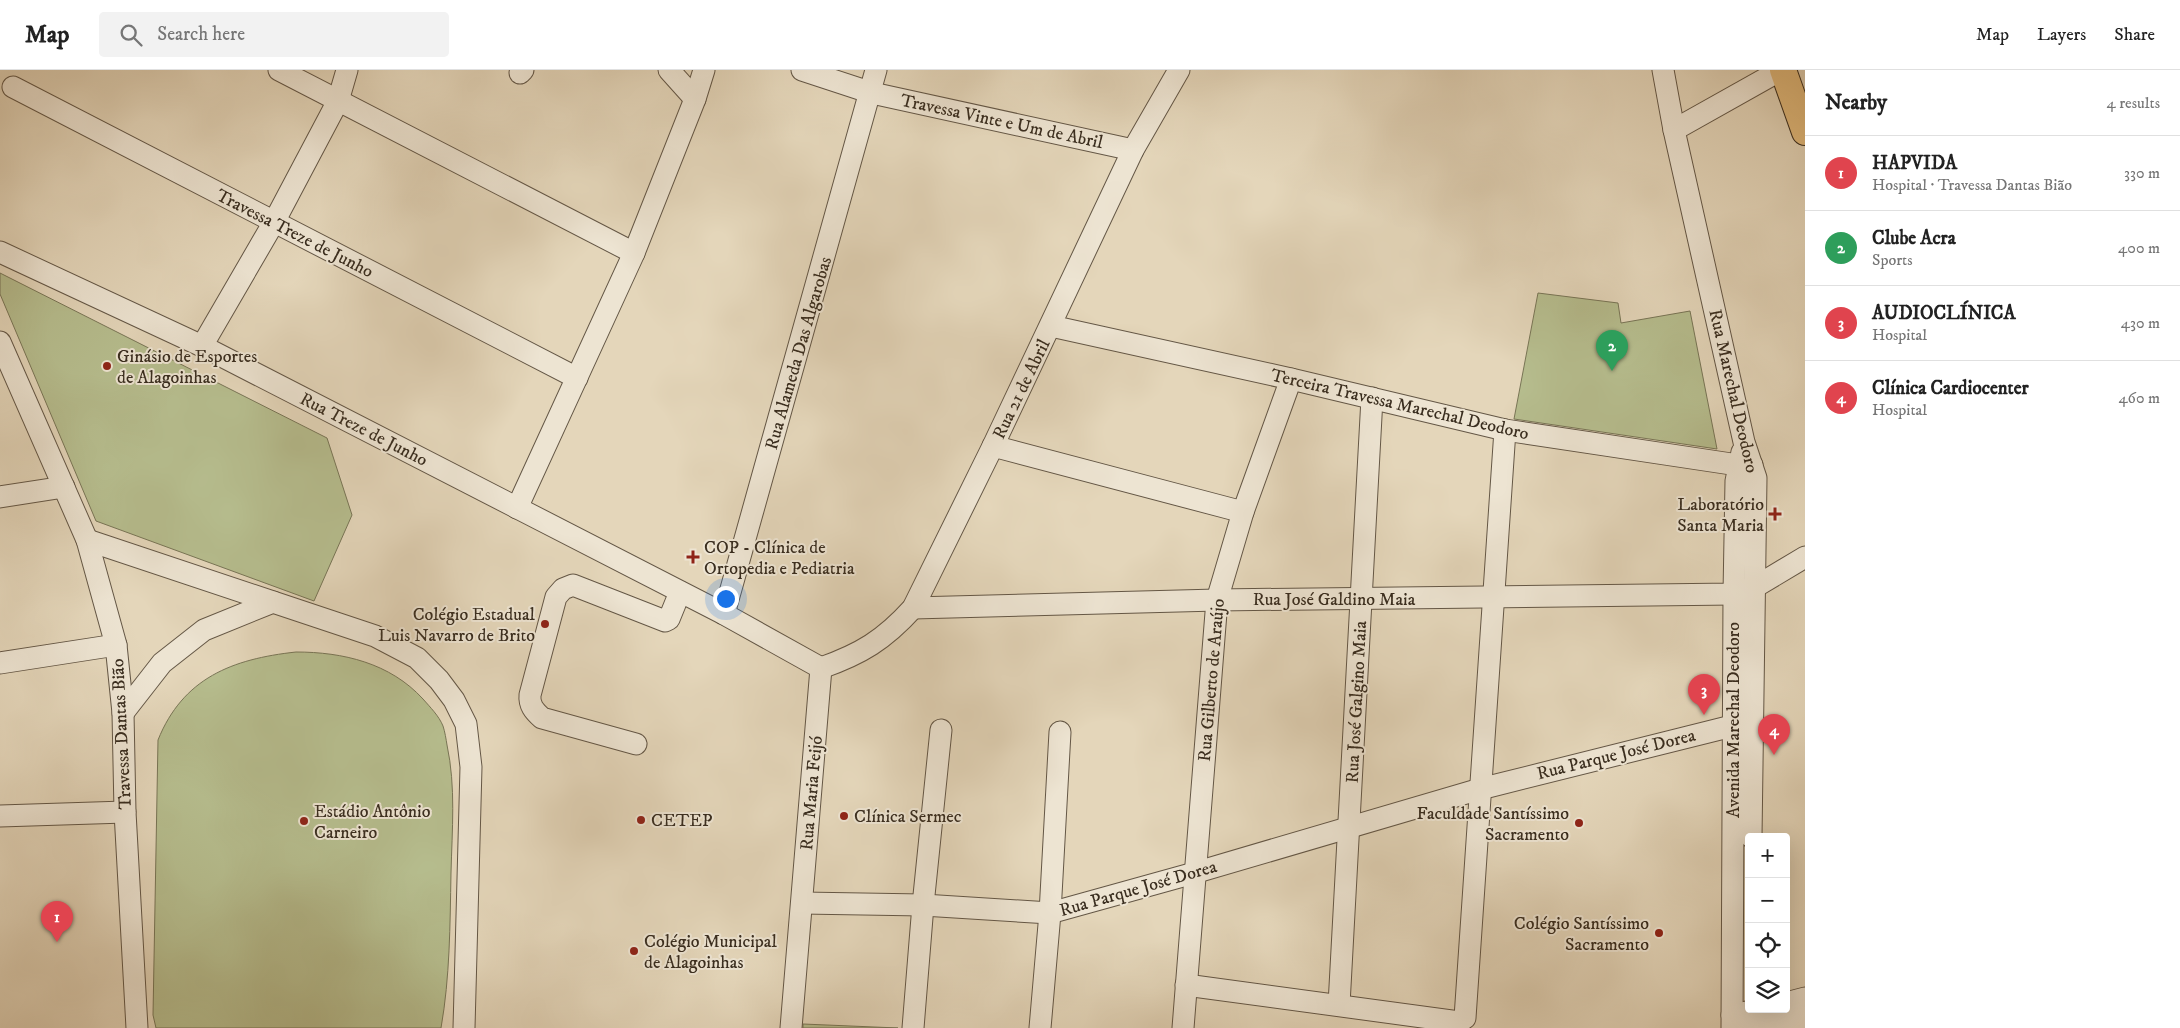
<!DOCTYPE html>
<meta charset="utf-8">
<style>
:root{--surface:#fff;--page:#f2f2f2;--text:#222;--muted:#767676;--line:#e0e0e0;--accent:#8f2418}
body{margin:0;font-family:"IM FELL DW Pica",serif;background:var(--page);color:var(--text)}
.controls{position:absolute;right:15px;bottom:15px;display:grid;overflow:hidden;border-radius:5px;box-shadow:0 5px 20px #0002}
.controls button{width:45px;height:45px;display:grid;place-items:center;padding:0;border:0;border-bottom:1px solid var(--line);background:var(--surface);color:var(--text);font:25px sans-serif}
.you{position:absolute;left:725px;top:528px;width:18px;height:18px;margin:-12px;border:4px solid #fff;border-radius:50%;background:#1a73e8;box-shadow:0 0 0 8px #1a73e833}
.badge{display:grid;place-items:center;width:32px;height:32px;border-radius:50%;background:var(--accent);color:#fff;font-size:16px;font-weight:700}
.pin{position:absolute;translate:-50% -41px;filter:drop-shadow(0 1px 2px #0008)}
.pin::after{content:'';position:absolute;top:26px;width:18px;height:15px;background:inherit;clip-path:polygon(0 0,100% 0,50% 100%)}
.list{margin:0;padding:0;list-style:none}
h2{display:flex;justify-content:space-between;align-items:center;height:65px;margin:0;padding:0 20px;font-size:21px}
h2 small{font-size:16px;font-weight:400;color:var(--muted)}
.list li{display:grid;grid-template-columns:32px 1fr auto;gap:15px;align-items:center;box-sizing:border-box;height:75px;padding:0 20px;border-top:1px solid var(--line)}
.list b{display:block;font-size:19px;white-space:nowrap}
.list p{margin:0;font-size:16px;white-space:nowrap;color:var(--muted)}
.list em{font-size:16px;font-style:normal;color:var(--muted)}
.icon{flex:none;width:28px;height:28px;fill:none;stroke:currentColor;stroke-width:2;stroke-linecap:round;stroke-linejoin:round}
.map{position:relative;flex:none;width:1805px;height:958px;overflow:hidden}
header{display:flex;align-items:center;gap:30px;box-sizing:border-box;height:70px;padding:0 25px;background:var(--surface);border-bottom:1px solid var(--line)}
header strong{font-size:24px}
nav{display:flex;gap:28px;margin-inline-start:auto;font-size:18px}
.search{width:350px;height:45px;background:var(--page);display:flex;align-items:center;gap:12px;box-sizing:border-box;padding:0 18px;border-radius:5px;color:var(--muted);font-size:19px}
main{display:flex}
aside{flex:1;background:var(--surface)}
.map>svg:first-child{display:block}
.green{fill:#b6bd8e;stroke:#787556}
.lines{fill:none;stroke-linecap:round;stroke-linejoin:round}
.minor-casing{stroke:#645746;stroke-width:23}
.major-casing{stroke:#392d1f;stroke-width:28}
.minor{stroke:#ede4d2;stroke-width:21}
.major{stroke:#e2bb7d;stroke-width:26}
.poi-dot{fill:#8f2418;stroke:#ede4d2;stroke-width:2}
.labels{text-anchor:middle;stroke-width:4;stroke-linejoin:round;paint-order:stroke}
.street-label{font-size:18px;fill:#392d1f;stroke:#ede4d2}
.poi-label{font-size:18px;fill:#392d1f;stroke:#ede4d2;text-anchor:start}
</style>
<header>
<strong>Map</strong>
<div class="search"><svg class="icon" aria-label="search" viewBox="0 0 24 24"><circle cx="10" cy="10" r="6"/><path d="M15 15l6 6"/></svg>Search here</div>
<nav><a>Map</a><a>Layers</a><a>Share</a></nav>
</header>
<main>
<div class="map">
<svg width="1805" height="958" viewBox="0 0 1805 958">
<rect width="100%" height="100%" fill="#e4d6ba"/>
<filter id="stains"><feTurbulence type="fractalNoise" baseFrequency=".004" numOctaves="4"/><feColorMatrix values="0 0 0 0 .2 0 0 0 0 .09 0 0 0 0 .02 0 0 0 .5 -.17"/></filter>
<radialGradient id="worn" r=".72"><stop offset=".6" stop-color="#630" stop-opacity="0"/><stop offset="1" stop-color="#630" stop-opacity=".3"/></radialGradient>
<g class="green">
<path d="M0,203L327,368L352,445L314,531L96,451L0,224Z"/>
<path d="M1538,223L1618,233L1621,253L1690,241L1717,379L1514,349Z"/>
<path d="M296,582C343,582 390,593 423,629C430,637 439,646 443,656C445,662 446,669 447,675C456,717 452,760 451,803C450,855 450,907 441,958H156L153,945L158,670C183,608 232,589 296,582Z"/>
<path d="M803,954L898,958H803Z"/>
</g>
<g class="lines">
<defs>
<g id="minor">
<path d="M279,0L634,183"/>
<path d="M669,0L695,29"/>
<path d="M802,0L872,23L1133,80"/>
<path d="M1663,0L1674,60L1744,372L1756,408L1751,767"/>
<path d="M520,3L523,0"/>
<path d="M13,17L577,308"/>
<path d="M1674,60L1781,0"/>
<path d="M0,182L202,276L724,544L821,598L791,958"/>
<path d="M1051,256L1291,309L1505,360L1738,395H1752"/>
<path d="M0,272L87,470L116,575L123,643L125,742L137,958"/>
<path d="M202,276L274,152L338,31L347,0"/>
<path d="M993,376L1243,442"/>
<path d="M0,427L64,417"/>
<path d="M517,438L634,183L695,29L704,0"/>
<path d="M87,470L273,532"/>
<path d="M913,538L1217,530L1734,524L1755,517L1805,487"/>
<path d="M724,544L876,0"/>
<path d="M0,593L116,575"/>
<path d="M821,598C861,584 884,570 913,538L993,376L1133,80L1179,0"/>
<path d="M123,643L162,593L204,560L273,532L375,566L417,588L439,610L454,630L466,654L471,697L464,958"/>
<path d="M636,674L542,648C534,641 529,635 530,625L556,527L563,519L573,515L665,551L669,549L680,522"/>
<path d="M0,746L125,742"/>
<path d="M802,833L923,835L1050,843L1194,803L1480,719L1752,651"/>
<path d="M1186,915L1459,952L1465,948L1505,360"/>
<path d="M1786,933L1805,928"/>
<path d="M1339,935L1372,328"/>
<path d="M1732,945L1761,939"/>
<path d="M913,958L923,835L941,660"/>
<path d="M1040,958L1050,843L1060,662"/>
<path d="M1183,958L1217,530L1243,442L1291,309"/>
<path d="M1732,958L1734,524L1736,411L1742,382"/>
<path d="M1741,958L1805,948"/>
</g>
<path id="major" d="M1783,0L1805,62"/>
</defs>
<use href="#minor" class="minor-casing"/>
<use href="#major" class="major-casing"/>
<use href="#minor" class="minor"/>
<use href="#major" class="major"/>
</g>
<g class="poi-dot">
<circle cx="107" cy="296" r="5"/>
<path d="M1772.5 436.5h5v5h5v5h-5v5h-5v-5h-5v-5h5z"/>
<path d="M690.5 479.5h5v5h5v5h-5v5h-5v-5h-5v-5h5z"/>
<circle cx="545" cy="554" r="5"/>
<circle cx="844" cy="746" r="5"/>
<circle cx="641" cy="750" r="5"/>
<circle cx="304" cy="751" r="5"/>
<circle cx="1579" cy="753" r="5"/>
<circle cx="1659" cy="863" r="5"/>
<circle cx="634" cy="881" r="5"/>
</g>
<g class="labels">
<g class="street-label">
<text transform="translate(1002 51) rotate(12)" y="6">Travessa Vinte e Um de Abril</text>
<text transform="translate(295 163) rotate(27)" y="6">Travessa Treze de Junho</text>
<text transform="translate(798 283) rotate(-74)" y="6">Rua Alameda Das Algarobas</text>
<text transform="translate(1021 319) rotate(-64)" y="6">Rua 21 de Abril</text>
<text transform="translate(1734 321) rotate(77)" y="6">Rua Marechal Deodoro</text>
<text transform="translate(1400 334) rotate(13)" y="6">Terceira Travessa Marechal Deodoro</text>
<text transform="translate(364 359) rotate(27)" y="6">Rua Treze de Junho</text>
<text x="1334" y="535">Rua José Galdino Maia</text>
<text transform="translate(1211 610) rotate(-85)" y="6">Rua Gilberto de Araújo</text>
<text transform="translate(1356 632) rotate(-87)" y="6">Rua José Galgino Maia</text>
<text transform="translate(1733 650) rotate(-90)" y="6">Avenida Marechal Deodoro</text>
<text transform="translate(121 664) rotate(-93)" y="6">Travessa Dantas Bião</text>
<text transform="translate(1616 684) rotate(-14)" y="6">Rua Parque José Dorea</text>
<text transform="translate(811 723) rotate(-85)" y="6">Rua Maria Feijó</text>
<text transform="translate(1138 818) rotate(-16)" y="6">Rua Parque José Dorea</text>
</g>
<g class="poi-label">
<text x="117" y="292">Ginásio de Esportes<tspan x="117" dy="21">de Alagoinhas</tspan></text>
<text x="1764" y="440" text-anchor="end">Laboratório<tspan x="1764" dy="21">Santa Maria</tspan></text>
<text x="704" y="483">COP - Clínica de<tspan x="704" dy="21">Ortopedia e Pediatria</tspan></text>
<text x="535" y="550" text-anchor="end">Colégio Estadual<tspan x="535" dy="21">Luis Navarro de Brito</tspan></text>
<text x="314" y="747">Estádio Antônio<tspan x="314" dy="21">Carneiro</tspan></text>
<text x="1569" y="749" text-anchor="end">Faculdade Santíssimo<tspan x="1569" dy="21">Sacramento</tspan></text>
<text x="854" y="752">Clínica Sermec</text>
<text x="651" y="756">CETEP</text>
<text x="1649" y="859" text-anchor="end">Colégio Santíssimo<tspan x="1649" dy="21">Sacramento</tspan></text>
<text x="644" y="877">Colégio Municipal<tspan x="644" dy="21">de Alagoinhas</tspan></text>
</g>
</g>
<rect width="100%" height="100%" filter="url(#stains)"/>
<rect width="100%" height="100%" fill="url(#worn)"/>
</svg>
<div class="controls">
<button>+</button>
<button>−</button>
<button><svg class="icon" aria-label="locate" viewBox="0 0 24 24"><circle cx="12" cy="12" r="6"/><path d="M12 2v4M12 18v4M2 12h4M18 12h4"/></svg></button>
<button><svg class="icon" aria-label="layers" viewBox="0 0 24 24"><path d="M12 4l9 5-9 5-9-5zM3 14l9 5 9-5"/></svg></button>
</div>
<div class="you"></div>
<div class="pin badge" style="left:57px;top:872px;background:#e0444e">1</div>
<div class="pin badge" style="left:1612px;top:301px;background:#2e9e5b">2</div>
<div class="pin badge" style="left:1704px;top:645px;background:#e0444e">3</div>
<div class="pin badge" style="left:1774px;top:685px;background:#e0444e">4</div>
</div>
<aside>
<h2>Nearby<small>4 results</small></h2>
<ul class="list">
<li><span class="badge" style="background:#e0444e">1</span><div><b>HAPVIDA</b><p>Hospital · Travessa Dantas Bião</p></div><em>330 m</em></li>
<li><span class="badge" style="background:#2e9e5b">2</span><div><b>Clube Acra</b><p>Sports</p></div><em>400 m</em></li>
<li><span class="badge" style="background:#e0444e">3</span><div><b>AUDIOCLÍNICA</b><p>Hospital</p></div><em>430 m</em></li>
<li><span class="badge" style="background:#e0444e">4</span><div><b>Clínica Cardiocenter</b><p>Hospital</p></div><em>460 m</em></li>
</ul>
</aside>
</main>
